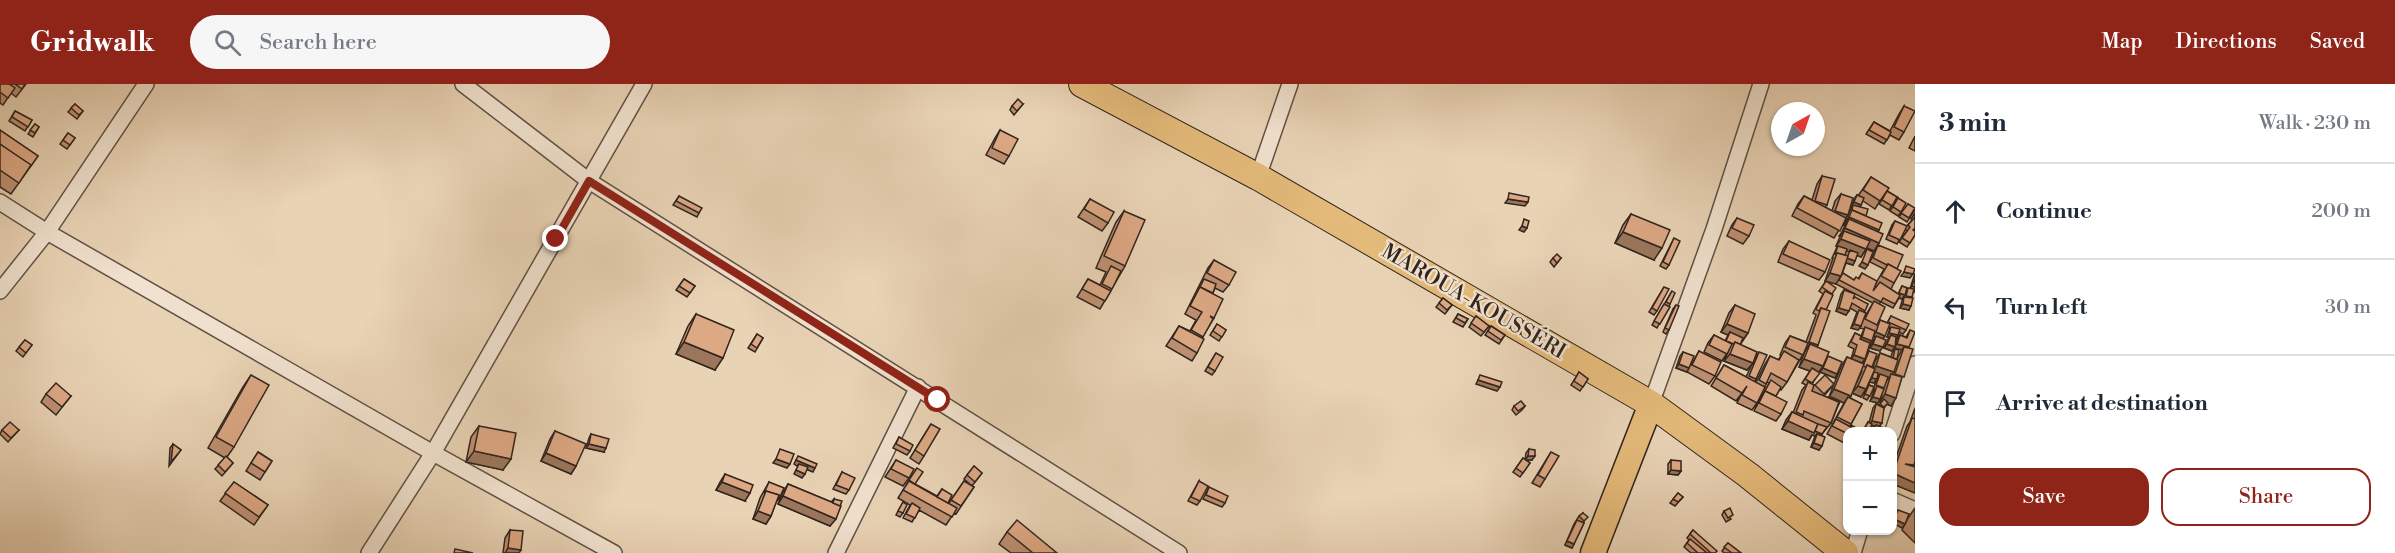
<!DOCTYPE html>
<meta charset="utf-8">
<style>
:root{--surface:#fff;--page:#f6f6f7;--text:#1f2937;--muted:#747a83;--line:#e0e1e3;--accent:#8f2418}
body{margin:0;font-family:"Libre Bodoni",serif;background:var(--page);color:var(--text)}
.controls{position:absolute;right:18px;bottom:18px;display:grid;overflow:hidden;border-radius:12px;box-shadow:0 2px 4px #0004}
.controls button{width:54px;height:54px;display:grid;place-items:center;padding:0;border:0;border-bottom:2px solid var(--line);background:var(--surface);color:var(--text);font:30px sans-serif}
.compass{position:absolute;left:1771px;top:18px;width:54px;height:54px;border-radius:50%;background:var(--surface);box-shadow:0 2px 4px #0004;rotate:40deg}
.stop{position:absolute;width:18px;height:18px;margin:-14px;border:4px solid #8f2418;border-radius:50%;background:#fff}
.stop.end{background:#8f2418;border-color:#fff;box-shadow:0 2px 6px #0008}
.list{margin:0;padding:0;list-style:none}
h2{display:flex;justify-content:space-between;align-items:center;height:78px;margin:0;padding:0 24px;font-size:26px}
h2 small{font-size:20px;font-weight:400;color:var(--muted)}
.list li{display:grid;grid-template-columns:39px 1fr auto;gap:18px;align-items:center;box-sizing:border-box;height:96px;padding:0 24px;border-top:2px solid var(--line)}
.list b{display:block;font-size:22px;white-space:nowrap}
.list em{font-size:20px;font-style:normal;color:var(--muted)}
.actions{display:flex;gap:12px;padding:18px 24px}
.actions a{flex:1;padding:14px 0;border:2px solid var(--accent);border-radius:18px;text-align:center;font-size:21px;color:var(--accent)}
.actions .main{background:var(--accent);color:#fff}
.icon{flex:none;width:33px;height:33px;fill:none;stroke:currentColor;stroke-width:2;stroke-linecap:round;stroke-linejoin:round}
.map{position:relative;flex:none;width:1915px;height:469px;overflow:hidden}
header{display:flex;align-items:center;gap:36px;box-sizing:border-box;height:84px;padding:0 30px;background:var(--accent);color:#fff}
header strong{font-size:28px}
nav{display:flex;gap:33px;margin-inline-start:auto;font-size:21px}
.search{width:420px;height:54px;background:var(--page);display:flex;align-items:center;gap:15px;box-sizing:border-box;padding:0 21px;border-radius:33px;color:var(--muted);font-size:22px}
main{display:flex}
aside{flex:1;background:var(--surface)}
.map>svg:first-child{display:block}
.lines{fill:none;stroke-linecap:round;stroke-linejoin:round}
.minor-casing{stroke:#5f5044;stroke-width:18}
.primary-casing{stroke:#31251e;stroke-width:27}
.trunk-casing{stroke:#31251e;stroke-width:28}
.minor{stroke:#f1e2cf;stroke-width:15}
.primary{stroke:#e4ba7a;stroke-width:24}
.trunk{stroke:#e4ba7a;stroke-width:26}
.wall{fill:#be9072;stroke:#31251e;stroke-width:1.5;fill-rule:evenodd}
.shaded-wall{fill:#9b765c;stroke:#31251e;stroke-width:1.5}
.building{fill:#dda884;stroke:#31251e;stroke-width:1.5}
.route{stroke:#8f2418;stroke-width:8}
.labels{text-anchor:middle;stroke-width:4.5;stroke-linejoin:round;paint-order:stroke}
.street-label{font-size:21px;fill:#31251e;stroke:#f1e2cf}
</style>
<header>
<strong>Gridwalk</strong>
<div class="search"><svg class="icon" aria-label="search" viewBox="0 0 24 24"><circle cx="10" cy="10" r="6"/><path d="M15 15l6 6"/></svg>Search here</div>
<nav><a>Map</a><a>Directions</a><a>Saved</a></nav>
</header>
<main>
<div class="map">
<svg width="1915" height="469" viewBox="0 0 1915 469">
<rect width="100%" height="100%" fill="#e9d3b5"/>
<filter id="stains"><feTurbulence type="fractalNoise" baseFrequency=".00333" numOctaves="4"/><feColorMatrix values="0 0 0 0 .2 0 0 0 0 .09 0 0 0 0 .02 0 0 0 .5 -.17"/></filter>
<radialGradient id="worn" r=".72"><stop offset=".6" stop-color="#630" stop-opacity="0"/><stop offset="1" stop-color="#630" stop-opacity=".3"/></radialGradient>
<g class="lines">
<defs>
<g id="minor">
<path d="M463,0L589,97L1179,469"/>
<path d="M1258,93L1290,0"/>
<path d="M0,118L47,148L433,369L614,469"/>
<path d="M0,207L47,148L146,0"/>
<path d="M1651,320L1714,145L1761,0"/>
<path d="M1892,350L1915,280"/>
<path d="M1892,416L1915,426"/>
<path d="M369,469L433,369L644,0"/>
<path d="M836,469L918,303"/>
<path d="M1853,469L1860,446"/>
</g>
<path id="primary" d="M1593,469L1651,320"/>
<path id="trunk" d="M1082,0L1258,93L1651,320L1748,391L1845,469"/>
</defs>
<use href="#minor" class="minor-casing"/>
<use href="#primary" class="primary-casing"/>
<use href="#trunk" class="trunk-casing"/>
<use href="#minor" class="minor"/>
<use href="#primary" class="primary"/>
<use href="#trunk" class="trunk"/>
</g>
<g class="wall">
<path d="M0,0L11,1L12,0H26L16,13L11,9L3,21L0,19Z"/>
<path d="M75,20L83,27L77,35L68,28Z"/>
<path d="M1023,20L1014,31L1010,26L1012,22Z"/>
<path d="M1904,22V48L1899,56L1890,51L1884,60L1866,50L1874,38L1890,47L1899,30Z"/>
<path d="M15,27L32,36L25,47L9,37Z"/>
<path d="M35,40L39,43L33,53L28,50Z"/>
<path d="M0,46L38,72L11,110L0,103Z"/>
<path d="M1000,46L1009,72L1004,80L986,71L995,54Z"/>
<path d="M68,49L75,54L67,65L60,60Z"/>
<path d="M1915,52V67L1909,64Z"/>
<path d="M1822,92L1827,121L1825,123L1832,127L1835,117L1841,110L1846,134L1852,123L1851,122L1854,115L1857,111L1858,112L1871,93L1880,117L1875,125L1863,117L1860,123L1877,147L1879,159L1874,167L1867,164L1861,173L1857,171L1853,181L1846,179L1842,190L1854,196L1858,195L1862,189L1876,199L1884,185L1870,178L1876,165L1878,161L1897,185L1894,199L1891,205L1898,210L1902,202L1910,205L1915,189V208L1913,207L1909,226L1900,224L1902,217L1904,212L1902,215L1899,214L1893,224L1881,218L1879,220L1877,240L1880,236L1887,239L1891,232L1906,246L1903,250L1899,248L1896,255L1895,263L1897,255L1900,251L1906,253L1910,246L1908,264L1901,296L1891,322L1887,320L1884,324L1879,343L1881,348H1872L1875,342H1872L1869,348H1862L1868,338L1869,339L1873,324L1876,320L1879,321L1881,319L1880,318L1882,311L1878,319L1870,317L1875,305H1874L1867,316L1863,314L1869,301L1874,303L1878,292L1874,299L1870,298L1866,305L1861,313L1852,309L1862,287L1861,286L1850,314L1862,320L1850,342L1848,348V361L1827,350L1844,319L1840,317L1831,339L1821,351L1819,366L1811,363L1815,352L1812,351L1809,356L1782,345L1786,336L1792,328L1793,329L1802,306L1806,301L1802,299L1810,287L1799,283L1805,267L1787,298L1781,306L1780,305L1776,312L1781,330L1776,337L1754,327L1769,299L1767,298L1757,319L1752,326L1737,319L1742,309L1736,317L1711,302L1724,281L1746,293L1754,276L1759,268L1756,295L1755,297L1756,298L1765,280L1770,272L1778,276L1781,272L1780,271L1785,259L1790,252L1806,258L1816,231L1813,229L1823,210L1819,207L1826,197L1831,210L1826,226L1818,261L1817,263L1826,274L1837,290L1835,294L1820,288L1821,285L1812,300L1814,301L1834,300L1842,281L1847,273L1851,275L1854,265L1848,262L1855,249L1861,252L1864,245L1860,244L1858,246L1851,244L1857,228L1850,224L1846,231L1836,227L1841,210L1844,206L1853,215L1868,220L1864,228V234L1873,219L1836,200L1825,197L1833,174H1832L1837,163L1836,162L1845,141H1843L1846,135L1834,154L1792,132L1798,120L1804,112L1812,116L1817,100ZM1888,243L1890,244L1887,253H1889L1884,264L1892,267L1894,263L1902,266L1899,271L1897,275L1895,265L1892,269L1891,273L1880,269L1875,277L1873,284L1869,267L1866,271L1863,280L1862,279L1865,275L1873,252L1875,253L1870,264L1880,267L1883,255ZM1834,300L1829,313H1830V314L1824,312Z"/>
<path d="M1887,107L1897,113L1889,126L1879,120Z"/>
<path d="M679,112L699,129L697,133L673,121Z"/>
<path d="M1898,114L1901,128L1898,132L1890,127Z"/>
<path d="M1090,115L1108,139L1102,147L1078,133Z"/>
<path d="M1908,120L1915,126L1907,138L1899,133Z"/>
<path d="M1124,127L1125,182L1100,225L1077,213L1088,195L1100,201L1106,188L1096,184L1116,138Z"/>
<path d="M1915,129V145L1914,146L1915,151L1907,163L1899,158L1907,147L1905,145L1897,160L1886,155L1892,141L1895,137L1906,143L1912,136L1911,135Z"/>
<path d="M1631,130L1654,176L1615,159L1623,141Z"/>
<path d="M1737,134L1749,152L1743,160L1727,152L1732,141Z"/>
<path d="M1674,154L1669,181L1666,185L1660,182Z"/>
<path d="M1789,157L1825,188L1819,196L1778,178L1783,165Z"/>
<path d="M1553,174H1561L1554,183L1550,178Z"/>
<path d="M1214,176L1229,201L1223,208L1215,204L1213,209L1214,234L1202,254L1197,269L1192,277L1166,262L1179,242L1190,247L1196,236L1185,230L1208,184Z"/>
<path d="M684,195L695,202L687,213L676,206Z"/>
<path d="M1664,203L1657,227L1654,231L1649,228Z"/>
<path d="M1672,207L1670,220L1657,244L1652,241Z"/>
<path d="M1443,214L1452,221L1445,230L1436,223Z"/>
<path d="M1676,221L1669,246L1666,250L1663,248L1673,225Z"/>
<path d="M1735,221L1748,249L1740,261L1753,279L1747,286L1724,277L1729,266L1722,277L1704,268L1708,259L1714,251L1725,257L1728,251L1721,248L1729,229Z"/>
<path d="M696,230L715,286L676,270L688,242Z"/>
<path d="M1458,230L1468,235L1463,243L1453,238Z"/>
<path d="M1476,232L1489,242L1481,252L1469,243Z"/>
<path d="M1217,240L1226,246L1219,257L1210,251Z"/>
<path d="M1491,242L1505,251L1499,260L1485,251Z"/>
<path d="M757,250L763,254L755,268L748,264Z"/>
<path d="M25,256L32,261L23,273L16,267Z"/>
<path d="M1699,267L1715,292L1709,300L1687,288L1688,286L1687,288L1676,284L1680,272L1683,268L1691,281Z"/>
<path d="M1216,269L1215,287L1212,291L1205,287Z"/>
<path d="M1579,288L1588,295L1580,307L1571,301Z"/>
<path d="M251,291L234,363L227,373L233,379L222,392L215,385L225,374L208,364L243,303Z"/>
<path d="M46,310L71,312L56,331L41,318Z"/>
<path d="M1514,322H1525L1522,326L1516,331L1512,326Z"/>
<path d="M1915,324V377L1913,382L1914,383L1915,380V409L1893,400V382L1907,342L1910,338Z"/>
<path d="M931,340L924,372L919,380L910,374Z"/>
<path d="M479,342L503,386L466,378L471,353Z"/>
<path d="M2,346H19L8,358L0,350Z"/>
<path d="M555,347L576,382L571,390L541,377L550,355Z"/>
<path d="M591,350L604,368L586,364L589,354Z"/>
<path d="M899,353L910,367L907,371L893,364Z"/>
<path d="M173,360L181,366L169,382L170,364Z"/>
<path d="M1529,365L1532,376H1525L1526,369Z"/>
<path d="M258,368L272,377L260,396L246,387Z"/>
<path d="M1551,368L1545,395L1540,403L1532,399Z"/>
<path d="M1523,374L1530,379L1520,393L1513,388Z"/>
<path d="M896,376L909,394L903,402L885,393Z"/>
<path d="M1671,376L1681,387L1678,391L1668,390V380Z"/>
<path d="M974,382L982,389L972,402L964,395Z"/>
<path d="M917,384L915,400L937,412L942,405L949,419L964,397L974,403L956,430L954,429L946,441L919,426L912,438L903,434L910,421L898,414Z"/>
<path d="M842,388L849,406L846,410L833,405Z"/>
<path d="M725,390L745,417L716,406L720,398Z"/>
<path d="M1199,397L1200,417L1197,421L1188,417Z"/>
<path d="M234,398L268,421L254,441L220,417Z"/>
<path d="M769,398L779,415L776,418L771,432L766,440L753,435L760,414Z"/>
<path d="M788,400L831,418L834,415L830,442L778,420L783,408Z"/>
<path d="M1209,403L1225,419L1222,423L1203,415Z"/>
<path d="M1678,409L1683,413L1675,422L1670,419Z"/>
<path d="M903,418V429L900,433L896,431Z"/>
<path d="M1915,424V459L1902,446L1908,434Z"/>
<path d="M1724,427L1731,435L1726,438L1722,431Z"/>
<path d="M1583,429L1584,439L1574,460L1572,464L1565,461L1574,440L1579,432Z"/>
<path d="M510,446L519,469H503L505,454Z"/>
<path d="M1693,446L1715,469H1691L1684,463L1689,456L1687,454Z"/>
<path d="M1007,448L1057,469H1011L999,460Z"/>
<path d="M1728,459L1741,469H1724L1722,467Z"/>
</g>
<g class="shaded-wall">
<path d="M1508,115L1528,118L1525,122L1505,119Z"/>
<path d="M1854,118L1861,121L1858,125L1851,122Z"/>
<path d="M1835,127L1848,131L1842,139L1830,135Z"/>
<path d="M1851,130L1879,146L1873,153L1849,135L1845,141H1843Z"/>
<path d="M1522,142L1527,144L1524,148L1519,146Z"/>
<path d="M1845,144L1879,159L1874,167L1842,153L1844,147L1840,152H1839Z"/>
<path d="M1623,148L1662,164L1654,176L1615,159Z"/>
<path d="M1841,155L1866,165L1861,173L1836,162Z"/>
<path d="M1847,174L1855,177L1853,181L1844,178Z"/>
<path d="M1862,178L1868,181L1865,185L1859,182Z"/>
<path d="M1904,188L1913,190L1910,194L1901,192Z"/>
<path d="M1830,189L1841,192L1836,200L1825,197Z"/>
<path d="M1912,202L1915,203V208L1909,206Z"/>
<path d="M1899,209L1905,211L1902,215L1897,213Z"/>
<path d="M1903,220L1911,222L1909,226L1900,224Z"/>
<path d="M1839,224L1849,227L1846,231L1836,227Z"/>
<path d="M1727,240L1748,249L1742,257L1730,248L1728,251L1721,248Z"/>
<path d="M1854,240L1861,242L1858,246L1851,244Z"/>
<path d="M1876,248L1885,252L1882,256L1873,252Z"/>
<path d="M1889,249L1898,251L1896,255L1891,251L1889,253H1887Z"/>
<path d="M1862,253L1872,257L1869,261L1859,257Z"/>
<path d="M684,258L723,274L715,286L676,270Z"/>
<path d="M1809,258L1818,261L1813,269L1810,260L1805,267L1803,266Z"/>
<path d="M1873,260L1883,263L1880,267L1870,264Z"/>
<path d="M1887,260L1895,263L1892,267L1884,264Z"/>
<path d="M1897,260L1909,263L1906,267L1904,263L1902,266L1894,264Z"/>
<path d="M1730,270L1753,279L1747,286L1724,277Z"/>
<path d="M1854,271L1865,275L1862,279L1851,275Z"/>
<path d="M1804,275L1823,282L1818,290L1799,283Z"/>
<path d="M1679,280L1689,284L1687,288L1676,284Z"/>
<path d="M1876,282L1894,288L1887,296L1879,293L1880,290L1878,292L1870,290Z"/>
<path d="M1823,284L1837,290L1835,294L1820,288Z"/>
<path d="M1872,294L1877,295L1874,299L1869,298Z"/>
<path d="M1478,296L1500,303L1497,307L1476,300Z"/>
<path d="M1858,302L1866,305L1861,313L1852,309Z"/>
<path d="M1834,305L1851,312L1845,320L1848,313L1844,319L1829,313Z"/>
<path d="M1885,310L1896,314L1891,322L1887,320L1881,327L1886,320L1880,318Z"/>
<path d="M1873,313L1880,315L1878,319L1870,317Z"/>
<path d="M1788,337L1815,347L1827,343L1819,354L1817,350L1815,352L1812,351L1809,356L1782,345Z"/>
<path d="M1872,337L1882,339L1879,343L1869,341Z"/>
<path d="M1814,359L1822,362L1819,366L1811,363Z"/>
<path d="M589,360L606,364L604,368L586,364Z"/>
<path d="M474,367L511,375L503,386L466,378Z"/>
<path d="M546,369L576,382L571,390L541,377Z"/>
<path d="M1528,372H1535L1532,376H1525Z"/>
<path d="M776,375L790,380L787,384L773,379Z"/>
<path d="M796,376L815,384L813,388L798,382L799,380L797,382L794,380Z"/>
<path d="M796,386L805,390L802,394L794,390Z"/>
<path d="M1671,386L1681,387L1678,391L1668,390Z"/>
<path d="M1893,389L1915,399V409L1893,400Z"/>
<path d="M722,398L750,409L745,417L716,406Z"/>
<path d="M783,412L836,435L830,442L778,420Z"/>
<path d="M758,427L771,432L766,440L753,435Z"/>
<path d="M1894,435L1905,440L1902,444L1893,439Z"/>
<path d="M1567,457L1574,460L1572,464L1565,461Z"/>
<path d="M508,464L521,466L519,469H505Z"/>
</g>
<g class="building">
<path d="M0,0H9L15,4L8,14L0,8Z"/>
<path d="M15,0H25L22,5Z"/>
<path d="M1018,15L1023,20L1017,27L1012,22Z"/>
<path d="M75,20L83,27L79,31L71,24Z"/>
<path d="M1904,22L1915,27L1904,48L1894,43Z"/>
<path d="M15,27L32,36L28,43L12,33Z"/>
<path d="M1874,38L1891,48L1887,56L1869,46Z"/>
<path d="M35,40L39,43L35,49L30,46Z"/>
<path d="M0,46L38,72L31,82L0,60Z"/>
<path d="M1000,46L1018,55L1009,72L992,64Z"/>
<path d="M68,49L75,54L70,61L63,56Z"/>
<path d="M0,60L31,81L19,99L0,86Z"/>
<path d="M1822,92L1835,95L1827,121L1815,117Z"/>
<path d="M1871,93L1889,104L1880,117L1863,106Z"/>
<path d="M1887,107L1897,113L1892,122L1882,116Z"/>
<path d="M1509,109L1529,113L1528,118L1508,115Z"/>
<path d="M1841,110L1853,114L1848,131L1835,127Z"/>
<path d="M1857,111L1864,114L1861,121L1854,118Z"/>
<path d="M679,112L702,124L699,129L676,117Z"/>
<path d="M1804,112L1846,134L1840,147L1797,124Z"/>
<path d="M1898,114L1906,119L1901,128L1893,123Z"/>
<path d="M1090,115L1114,128L1108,139L1084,125Z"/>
<path d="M1908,120L1915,124L1909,134L1901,129Z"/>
<path d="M1853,121L1868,125L1866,132L1852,126Z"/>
<path d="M1852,126L1882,139L1879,146L1849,133Z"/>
<path d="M1124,127L1145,136L1125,182L1104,172Z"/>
<path d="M1631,130L1670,146L1662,164L1623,148Z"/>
<path d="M1915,133V144L1913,146L1915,147V151L1910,159L1902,154L1910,143L1908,141Z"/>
<path d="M1737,134L1754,141L1749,152L1732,144Z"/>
<path d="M1524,135L1529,137L1527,144L1522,142Z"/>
<path d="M1849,135L1883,150L1879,159L1845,144Z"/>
<path d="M1895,137L1907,142L1900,156L1889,151Z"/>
<path d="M1844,147L1870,157L1866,165L1841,155Z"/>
<path d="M1674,154L1680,157L1669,181L1663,178Z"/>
<path d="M1789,157L1830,176L1825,188L1783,170Z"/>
<path d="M1878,161L1903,171L1897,185L1888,180L1887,181L1873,174Z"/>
<path d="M1838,162L1847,165L1845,171L1837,169L1836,170H1835Z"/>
<path d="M1867,165L1873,168L1868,181L1862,178Z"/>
<path d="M1850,166L1858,169L1855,177L1847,174Z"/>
<path d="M1837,169L1848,172L1841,192L1830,189Z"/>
<path d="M1557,170L1561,174L1557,179L1553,174Z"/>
<path d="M1214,176L1236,188L1229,201L1207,189Z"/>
<path d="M1888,180L1901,187L1894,199L1881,192Z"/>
<path d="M1111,182L1121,187L1112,205L1102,200Z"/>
<path d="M1906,182L1915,185L1913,190L1904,188Z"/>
<path d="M1843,189L1854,196L1856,193L1859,195L1862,189L1877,197L1873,207L1880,198L1900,211L1895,220L1883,214L1881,218L1839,196Z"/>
<path d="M1915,194V203L1912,202Z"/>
<path d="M684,195L695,202L690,209L679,202Z"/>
<path d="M1088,195L1111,207L1105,217L1082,205Z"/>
<path d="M1204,195L1216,200L1213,209L1200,203Z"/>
<path d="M1826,197L1836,204L1832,210L1822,203Z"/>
<path d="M1902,202L1907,204L1905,211L1899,209Z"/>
<path d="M1200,203L1223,215L1214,234L1210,232L1213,235L1203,253L1191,246L1202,228L1190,222Z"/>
<path d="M1664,203L1669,205L1657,227L1652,224Z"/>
<path d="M1908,204L1914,205L1912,213L1906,212Z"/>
<path d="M1844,206L1855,210L1853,215L1855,213L1868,220L1865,227L1852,219L1849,227L1839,224Z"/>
<path d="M1672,207L1675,209L1670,220L1666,218Z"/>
<path d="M1825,207L1833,211L1826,226L1821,224L1819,227L1816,225Z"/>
<path d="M1904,213L1913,214L1911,222L1903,220Z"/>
<path d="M1443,214L1452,221L1447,226L1439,219Z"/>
<path d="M1874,217L1885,223L1877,241L1865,235Z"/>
<path d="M1664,220L1670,223L1660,240L1654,237Z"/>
<path d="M1676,221L1679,222L1669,246L1665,244Z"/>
<path d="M1735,221L1755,230L1748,249L1727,240Z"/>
<path d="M1821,224L1830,227L1818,261L1809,258Z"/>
<path d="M1859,226L1866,229L1861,242L1854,240Z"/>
<path d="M696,230L734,246L723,274L684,258Z"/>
<path d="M1458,230L1468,235L1465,239L1456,234Z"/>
<path d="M1476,232L1489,242L1484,248L1471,239Z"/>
<path d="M1891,232L1909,240L1906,246L1888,238Z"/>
<path d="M1880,236L1890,240L1885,252L1876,248Z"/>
<path d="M1217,240L1226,246L1222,253L1213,247Z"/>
<path d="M1179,242L1204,255L1197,269L1172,254Z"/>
<path d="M1491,242L1505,251L1501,256L1488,247Z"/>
<path d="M1865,243L1875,247L1872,257L1862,253Z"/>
<path d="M1891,243L1900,245L1898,251L1889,249Z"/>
<path d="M1910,246L1915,248L1909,263L1897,260L1900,251L1907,254Z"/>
<path d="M1730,248L1743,254L1740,261L1735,258L1734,260L1726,257Z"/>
<path d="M1855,249L1861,252L1860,255L1870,259L1865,275L1854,271L1857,261L1851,258Z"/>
<path d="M757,250L763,254L757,264L751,260Z"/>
<path d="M1714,251L1732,260L1727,270L1709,261Z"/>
<path d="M1891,251L1896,253L1895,263L1887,260Z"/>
<path d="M1790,252L1808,259L1803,271L1785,263Z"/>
<path d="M1876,252L1886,256L1883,263L1873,260Z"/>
<path d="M25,256L32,261L26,269L19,263Z"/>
<path d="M1735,258L1757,268L1753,279L1730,270Z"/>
<path d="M1810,260L1829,268L1823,282L1804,275Z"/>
<path d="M1904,263L1913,265L1904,293L1895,290Z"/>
<path d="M1895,265L1899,266L1897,275L1893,274Z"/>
<path d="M1699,267L1721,278L1715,292L1692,281Z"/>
<path d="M1784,267L1799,276L1787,298L1771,289L1766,300L1759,296L1770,272L1779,276Z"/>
<path d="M1869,267L1877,270L1872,283L1867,281L1866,283L1863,282Z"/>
<path d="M1683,268L1694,272L1689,284L1679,280Z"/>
<path d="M1759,268L1767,271L1756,295L1749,292Z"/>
<path d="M1216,269L1223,273L1215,287L1208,283Z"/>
<path d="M1880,269L1898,276L1894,288L1876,282Z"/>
<path d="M1828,272L1842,278L1837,290L1823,284Z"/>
<path d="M1847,273L1864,280L1851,312L1834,305Z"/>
<path d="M1724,281L1765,303L1757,319L1742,311L1747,302L1742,309L1716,294Z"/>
<path d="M1867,281L1875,285L1866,305L1858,302Z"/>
<path d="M1812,284L1820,289L1812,299L1805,295Z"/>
<path d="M1579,288L1588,295L1583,303L1574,297Z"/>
<path d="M1874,288L1878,289L1877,295L1872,294Z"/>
<path d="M1880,290L1888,293L1884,304L1876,301Z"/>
<path d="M1891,290L1902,293L1896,314L1885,310Z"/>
<path d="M251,291L269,301L234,363L216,353Z"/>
<path d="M1480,291L1502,298L1500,303L1478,296Z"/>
<path d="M1825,291L1834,300L1824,310L1815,301Z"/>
<path d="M1771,296L1781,303L1776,312L1765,307L1764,309Z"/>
<path d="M1808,298L1814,301L1812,307L1839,318L1831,339L1804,327L1803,331L1796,328Z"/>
<path d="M56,299L71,312L62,323L46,310Z"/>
<path d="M1869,301L1874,303L1870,312L1865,310Z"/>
<path d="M1877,302L1884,305L1880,315L1873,313Z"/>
<path d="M1765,307L1787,318L1781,330L1759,319Z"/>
<path d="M1831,313L1840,317L1838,322L1839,318L1830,314Z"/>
<path d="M1848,313L1862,320L1851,340L1837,333Z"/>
<path d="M1884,315L1888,319L1884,323L1880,320Z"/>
<path d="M1521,317L1525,322L1518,327L1514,322Z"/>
<path d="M1876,320L1884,324L1882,339L1872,337Z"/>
<path d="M1792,328L1818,340L1814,349L1788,337Z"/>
<path d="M1912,334L1915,335V377L1914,381L1905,380L1915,383V399L1893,389Z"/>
<path d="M1836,335L1860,348H1848V350L1832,342Z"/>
<path d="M10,338L19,346L11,354L2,346Z"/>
<path d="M1868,338L1872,340L1869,348L1864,346Z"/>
<path d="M931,340L940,345L924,372L915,366Z"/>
<path d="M1818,340L1827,343L1822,350L1815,347Z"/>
<path d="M1851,341L1861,347V348L1850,342Z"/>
<path d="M1876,341L1883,344L1881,348H1873Z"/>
<path d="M479,342L516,349L511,375L474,367Z"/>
<path d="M555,347L586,360L576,382L546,369Z"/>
<path d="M591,350L609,355L606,364L589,360Z"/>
<path d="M1817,350L1825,353L1822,362L1814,359Z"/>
<path d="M899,353L913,361L910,367L896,360Z"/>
<path d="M173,360L181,366L171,378Z"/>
<path d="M780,365L794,370L790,380L776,375Z"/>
<path d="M1529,365L1535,366V372H1528Z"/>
<path d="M258,368L272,377L265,388L251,379Z"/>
<path d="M1551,368L1559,372L1545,395L1538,391Z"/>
<path d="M226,372L233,379L225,388L218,381Z"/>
<path d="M798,372L817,380L815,384L796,376Z"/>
<path d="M1523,374L1530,379L1523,389L1516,384Z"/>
<path d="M896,376L914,385L909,394L891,385Z"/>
<path d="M1671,376L1681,377V387L1671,386Z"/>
<path d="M799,380L808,383L805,390L796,386Z"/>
<path d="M974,382L982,389L975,398L967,391Z"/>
<path d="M917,384L923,388L915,400L909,396Z"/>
<path d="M842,388L855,394L849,406L836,401Z"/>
<path d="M725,390L753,401L750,409L722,398Z"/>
<path d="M909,397L957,424L952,433L903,406Z"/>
<path d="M964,397L974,403L961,422L951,416Z"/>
<path d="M1199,397L1208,402L1200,417L1191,413Z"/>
<path d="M234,398L268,421L259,433L225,409Z"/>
<path d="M769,398L784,404L779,415L778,414L779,411L766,407L764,409Z"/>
<path d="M788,400L841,422L836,435L783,412Z"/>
<path d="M1209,403L1228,412L1225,419L1206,411Z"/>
<path d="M942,405L952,411L948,419L937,413Z"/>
<path d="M766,407L779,411L771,432L758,427Z"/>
<path d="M1678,409L1683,413L1678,418L1673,415Z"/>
<path d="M834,415L842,417L840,422L833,419Z"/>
<path d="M903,418L907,421L903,429L898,427Z"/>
<path d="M912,419L920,424L915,434L906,430Z"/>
<path d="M1730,424L1733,431L1728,434L1724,427Z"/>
<path d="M1898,426L1909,430L1905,440L1894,435Z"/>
<path d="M1583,429L1588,433L1584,437L1579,432Z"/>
<path d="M1017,436L1057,469H1033L1007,448Z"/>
<path d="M1577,436L1584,439L1574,460L1567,457Z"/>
<path d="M510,446L523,447L521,466L508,464Z"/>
<path d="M1693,446L1717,467L1715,469H1711L1690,450Z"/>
<path d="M1690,455L1707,469H1698L1687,459Z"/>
<path d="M1728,459L1741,469H1732L1724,463Z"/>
<path d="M455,465L473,469H454Z"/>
</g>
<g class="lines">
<path class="route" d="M556,155L589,97L938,316"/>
</g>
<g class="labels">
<g class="street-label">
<text transform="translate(1474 217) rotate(30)" y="7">MAROUA-KOUSSÉRI</text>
</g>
</g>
<rect width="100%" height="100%" filter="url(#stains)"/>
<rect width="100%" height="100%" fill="url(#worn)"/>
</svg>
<div class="controls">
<button>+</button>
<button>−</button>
</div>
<svg class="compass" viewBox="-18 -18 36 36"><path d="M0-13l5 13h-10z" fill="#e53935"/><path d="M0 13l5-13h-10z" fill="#747a83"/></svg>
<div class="stop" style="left:938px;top:316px"></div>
<div class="stop end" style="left:556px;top:155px"></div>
</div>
<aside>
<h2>3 min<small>Walk · 230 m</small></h2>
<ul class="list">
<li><svg class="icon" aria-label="ahead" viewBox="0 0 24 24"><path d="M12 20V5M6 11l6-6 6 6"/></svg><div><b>Continue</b></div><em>200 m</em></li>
<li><svg class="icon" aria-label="left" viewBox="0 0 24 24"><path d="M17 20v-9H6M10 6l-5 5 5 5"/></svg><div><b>Turn left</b></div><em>30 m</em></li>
<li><svg class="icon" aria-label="arrive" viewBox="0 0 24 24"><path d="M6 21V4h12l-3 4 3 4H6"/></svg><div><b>Arrive at destination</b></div></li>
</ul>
<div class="actions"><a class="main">Save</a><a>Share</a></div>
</aside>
</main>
